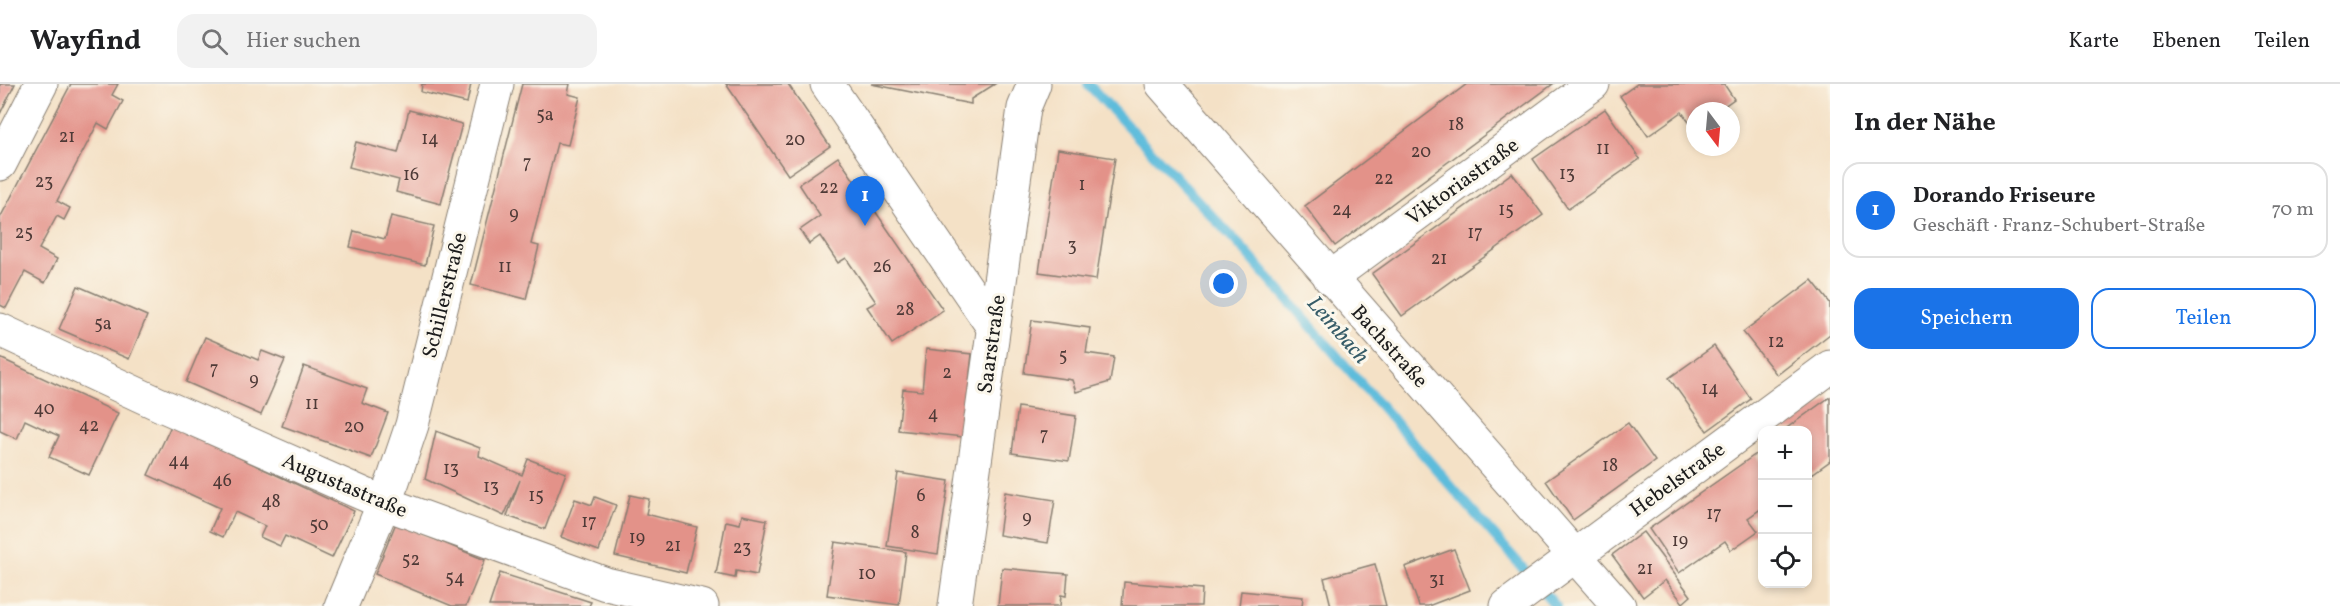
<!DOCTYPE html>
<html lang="de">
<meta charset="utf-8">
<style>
:root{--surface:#fff;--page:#f2f2f2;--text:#202124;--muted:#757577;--line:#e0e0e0;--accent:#1a73e8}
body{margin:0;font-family:Vollkorn,serif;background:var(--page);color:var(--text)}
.controls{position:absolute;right:18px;bottom:18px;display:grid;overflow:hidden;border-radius:12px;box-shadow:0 3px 9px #0003}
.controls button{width:54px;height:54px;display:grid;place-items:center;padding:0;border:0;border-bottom:2px solid var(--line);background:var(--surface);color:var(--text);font:30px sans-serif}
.compass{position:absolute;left:1686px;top:18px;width:54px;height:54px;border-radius:50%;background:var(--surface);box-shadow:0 3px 9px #0003;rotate:164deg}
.you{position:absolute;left:1224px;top:200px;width:21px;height:21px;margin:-15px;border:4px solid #fff;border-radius:50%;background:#1a73e8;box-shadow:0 0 0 9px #1a73e833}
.badge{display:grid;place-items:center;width:39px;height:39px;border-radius:50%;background:var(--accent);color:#fff;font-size:20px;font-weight:700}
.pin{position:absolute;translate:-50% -50px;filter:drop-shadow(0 2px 3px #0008)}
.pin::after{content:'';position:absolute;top:32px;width:21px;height:18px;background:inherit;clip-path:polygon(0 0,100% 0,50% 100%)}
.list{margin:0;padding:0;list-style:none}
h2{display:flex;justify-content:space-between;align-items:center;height:78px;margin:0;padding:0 24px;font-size:26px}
h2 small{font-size:20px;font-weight:400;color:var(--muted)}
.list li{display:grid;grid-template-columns:39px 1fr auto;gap:18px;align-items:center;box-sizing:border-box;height:96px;margin:0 12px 12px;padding:0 12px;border:2px solid var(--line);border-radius:18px}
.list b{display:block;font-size:22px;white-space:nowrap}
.list p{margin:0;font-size:20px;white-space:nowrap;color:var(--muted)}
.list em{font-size:20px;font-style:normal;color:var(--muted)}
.actions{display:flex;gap:12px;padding:18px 24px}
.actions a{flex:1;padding:14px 0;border:2px solid var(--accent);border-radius:18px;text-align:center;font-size:21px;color:var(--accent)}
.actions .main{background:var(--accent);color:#fff}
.icon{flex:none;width:33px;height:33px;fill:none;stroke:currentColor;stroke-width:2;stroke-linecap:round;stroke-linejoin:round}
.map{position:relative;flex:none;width:1830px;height:522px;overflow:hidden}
header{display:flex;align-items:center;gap:36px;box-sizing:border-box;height:84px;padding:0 30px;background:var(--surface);border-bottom:2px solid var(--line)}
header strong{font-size:28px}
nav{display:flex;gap:33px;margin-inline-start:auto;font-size:21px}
.search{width:420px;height:54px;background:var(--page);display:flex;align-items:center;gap:15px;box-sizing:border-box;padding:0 21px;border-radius:18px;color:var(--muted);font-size:22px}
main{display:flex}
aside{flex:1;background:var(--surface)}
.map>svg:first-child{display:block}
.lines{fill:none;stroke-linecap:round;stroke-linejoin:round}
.stream{stroke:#5dbcdb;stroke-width:10}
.building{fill:#e39289}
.minor-casing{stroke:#887e71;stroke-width:35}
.minor{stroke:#fff;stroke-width:33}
.labels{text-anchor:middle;stroke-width:6;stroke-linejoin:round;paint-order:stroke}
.number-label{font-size:18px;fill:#4e3a37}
.street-label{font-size:21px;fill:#1c1c1c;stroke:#fbf7ec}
.water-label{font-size:22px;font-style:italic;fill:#365c68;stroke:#fbf7ec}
</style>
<header>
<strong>Wayfind</strong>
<div class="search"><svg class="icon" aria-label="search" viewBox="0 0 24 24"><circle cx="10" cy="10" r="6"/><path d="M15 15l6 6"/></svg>Hier suchen</div>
<nav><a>Karte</a><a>Ebenen</a><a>Teilen</a></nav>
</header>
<main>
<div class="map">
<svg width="1830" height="522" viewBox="0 0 1830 522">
<rect width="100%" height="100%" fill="#fbf7ec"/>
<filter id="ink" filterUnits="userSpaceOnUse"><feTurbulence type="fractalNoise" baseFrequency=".0167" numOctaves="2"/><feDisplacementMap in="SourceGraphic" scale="12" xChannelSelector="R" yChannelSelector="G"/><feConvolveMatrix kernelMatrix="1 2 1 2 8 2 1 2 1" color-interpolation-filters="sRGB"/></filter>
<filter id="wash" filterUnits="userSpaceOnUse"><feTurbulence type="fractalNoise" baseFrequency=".008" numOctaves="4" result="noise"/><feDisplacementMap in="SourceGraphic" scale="24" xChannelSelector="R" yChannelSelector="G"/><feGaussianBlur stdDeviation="1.35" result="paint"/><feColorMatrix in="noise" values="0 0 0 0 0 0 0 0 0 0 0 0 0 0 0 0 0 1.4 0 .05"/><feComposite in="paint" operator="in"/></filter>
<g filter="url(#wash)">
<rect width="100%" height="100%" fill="#f4e1c6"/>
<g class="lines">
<path class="stream" d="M1088,0L1245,167L1556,522"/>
</g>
<g id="blocks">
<g class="building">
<path d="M0,0H15L0,30Z"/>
<path d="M71,0H118L112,11L123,17L108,45L98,39L57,117L70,124L64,136L57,132L39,165L57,175L45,199L25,188L6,224L0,221V134Z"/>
<path d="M422,0H471L467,19L421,8Z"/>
<path d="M522,0H570L568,10L580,13L568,61L557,59L531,160L539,162L526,215L471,201Z"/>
<path d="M726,0H788L830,62L788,91Z"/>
<path d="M871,0H995L971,15V20Z"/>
<path d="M1467,0H1553L1335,162L1305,122Z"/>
<path d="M1637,0H1724L1734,15L1717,27H1695V42L1693,44L1682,28L1648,52L1620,12Z"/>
<path d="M1605,25L1640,75L1568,125L1533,75Z"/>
<path d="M409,26L462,40L441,120L396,108L399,96L349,83L356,58L398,69Z"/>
<path d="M1058,65L1115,74L1096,196L1039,188Z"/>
<path d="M838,73L943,226L892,260L867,223L876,218L846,174L838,179L820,152L809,160L800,146L820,132L799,100Z"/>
<path d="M1512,89L1543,131L1402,232L1372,190Z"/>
<path d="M391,132L434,142L425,181L350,163L354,147L385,155Z"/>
<path d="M1812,196L1830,219V250L1777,291L1743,248Z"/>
<path d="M78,202L147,232L129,275L59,245Z"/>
<path d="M1032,236L1090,244L1086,269L1114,273L1110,298L1076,308L1072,296L1024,289Z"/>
<path d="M205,253L258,276L262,267L285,276L261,331L186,298Z"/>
<path d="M1714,262L1751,315L1707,347L1669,294Z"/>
<path d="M926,265L972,270L963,353L898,346L903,305L922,307Z"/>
<path d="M0,274L118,329L89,391L49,373L59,352L25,336L17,355L0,347Z"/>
<path d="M304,282L367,305L362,319L388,329L371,374L282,342Z"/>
<path d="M1830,313V377L1812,390L1808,383V346H1784Z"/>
<path d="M1018,323L1076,332L1069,377L1012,369Z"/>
<path d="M1628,339L1655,377L1573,436L1546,397Z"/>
<path d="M171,342L354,427L332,474L285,452L280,462L260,453L265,442L235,428L223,453L210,447L220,424L148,391Z"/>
<path d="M436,347L480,364L479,372L522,391L528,375L566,389L545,445L507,432L520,396L504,432L425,395Z"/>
<path d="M1756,370L1762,380V424L1748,434L1758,447L1731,466L1725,457L1679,489L1649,445Z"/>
<path d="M898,389L949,397L938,470L887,462Z"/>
<path d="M1005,408L1055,416L1048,459L999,451Z"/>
<path d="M630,411L649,415L646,430L697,443L686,489L615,472Z"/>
<path d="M595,413L616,421L599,467L561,453L575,415L592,421Z"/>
<path d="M742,431L767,436L757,491L736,487L735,494L716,490L726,437L740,440Z"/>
<path d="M396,439L485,476L466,522H452L375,490Z"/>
<path d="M1643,448L1691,512L1683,519L1665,496L1643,513L1612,471Z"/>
<path d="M835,458L906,468L899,521L827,511Z"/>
<path d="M1454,465L1470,506L1428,522H1419L1405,483Z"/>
<path d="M1375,480L1386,522H1331L1324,494Z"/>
<path d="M1002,484L1068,490L1066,512L1061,511L1060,522H998Z"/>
<path d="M500,489L591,518L589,522H489Z"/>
<path d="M1124,498L1202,505L1201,522H1122Z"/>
<path d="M1241,507L1303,513L1302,522H1239Z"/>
</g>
</g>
</g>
<g filter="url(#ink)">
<use href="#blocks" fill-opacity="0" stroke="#887e71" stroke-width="1.5"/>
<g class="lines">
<defs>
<g id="minor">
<path d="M827,0L993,243"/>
<path d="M1162,0L1619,522"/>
<path d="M0,80L41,0"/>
<path d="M1330,194L1593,0"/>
<path d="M0,246L161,321L384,419L606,500L702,522"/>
<path d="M341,522L393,397L412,341L497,0"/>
<path d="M955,522L1024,24L1034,0"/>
<path d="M1507,522L1830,283"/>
</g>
</defs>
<use href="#minor" class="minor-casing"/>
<use href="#minor" class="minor"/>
</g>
</g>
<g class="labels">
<g class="number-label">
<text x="545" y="36">5a</text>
<text x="1456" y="46">18</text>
<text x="67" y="58">21</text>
<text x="430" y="60">14</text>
<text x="795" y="61">20</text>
<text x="1603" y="70">11</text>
<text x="1421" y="73">20</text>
<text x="527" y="84">7</text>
<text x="1567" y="95">13</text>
<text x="411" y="96">16</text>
<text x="1384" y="100">22</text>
<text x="44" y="103">23</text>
<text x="1082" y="106">1</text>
<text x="829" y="109">22</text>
<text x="1342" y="131">24</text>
<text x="1506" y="131">15</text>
<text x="514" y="135">9</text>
<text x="24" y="154">25</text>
<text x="1475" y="154">17</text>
<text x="1072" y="167">3</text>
<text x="1439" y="180">21</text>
<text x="505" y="188">11</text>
<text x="882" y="188">26</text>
<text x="905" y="231">28</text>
<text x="103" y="245">5a</text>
<text x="1776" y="263">12</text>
<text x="1063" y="277">5</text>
<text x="214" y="290">7</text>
<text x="947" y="294">2</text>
<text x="254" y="301">9</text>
<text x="1710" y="310">14</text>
<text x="312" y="325">11</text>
<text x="44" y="330">40</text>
<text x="933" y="335">4</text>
<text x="89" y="347">42</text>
<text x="354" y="348">20</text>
<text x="1044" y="356">7</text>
<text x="179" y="382">44</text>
<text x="1610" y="387">18</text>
<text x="451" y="390">13</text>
<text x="222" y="402">46</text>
<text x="491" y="408">13</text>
<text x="536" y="417">15</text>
<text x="921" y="417">6</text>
<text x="271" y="423">48</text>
<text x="1714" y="435">17</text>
<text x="1027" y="439">9</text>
<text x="589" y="443">17</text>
<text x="319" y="446">50</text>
<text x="915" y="454">8</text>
<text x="637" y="459">19</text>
<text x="1680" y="462">19</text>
<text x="673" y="467">21</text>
<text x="742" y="469">23</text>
<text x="411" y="481">52</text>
<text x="1645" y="490">21</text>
<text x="867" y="495">10</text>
<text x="455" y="499">54</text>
<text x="1437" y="501">31</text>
</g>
<g class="street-label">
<text transform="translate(1462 97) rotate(-36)" y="7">Viktoriastraße</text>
<text transform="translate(444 211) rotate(-76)" y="7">Schillerstraße</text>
<text transform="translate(991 260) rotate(-82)" y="7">Saarstraße</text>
<text transform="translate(1390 262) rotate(48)" y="7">Bachstraße</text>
<text transform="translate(1677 395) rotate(-36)" y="7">Hebelstraße</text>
<text transform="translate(345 401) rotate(23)" y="7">Augustastraße</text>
</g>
<g class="water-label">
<text transform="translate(1339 245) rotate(49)" y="8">Leimbach</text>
</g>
</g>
</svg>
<div class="controls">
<button>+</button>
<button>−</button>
<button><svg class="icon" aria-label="locate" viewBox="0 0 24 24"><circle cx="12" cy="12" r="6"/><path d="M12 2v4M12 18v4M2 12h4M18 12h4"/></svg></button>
</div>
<svg class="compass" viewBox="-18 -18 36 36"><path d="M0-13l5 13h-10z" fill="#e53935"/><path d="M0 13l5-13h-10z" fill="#757577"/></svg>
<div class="you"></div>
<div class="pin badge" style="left:865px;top:142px">1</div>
</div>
<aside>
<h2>In der Nähe<small></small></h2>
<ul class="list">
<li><span class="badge">1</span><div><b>Dorando Friseure</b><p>Geschäft · Franz-Schubert-Straße</p></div><em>70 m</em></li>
</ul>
<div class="actions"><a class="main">Speichern</a><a>Teilen</a></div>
</aside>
</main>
